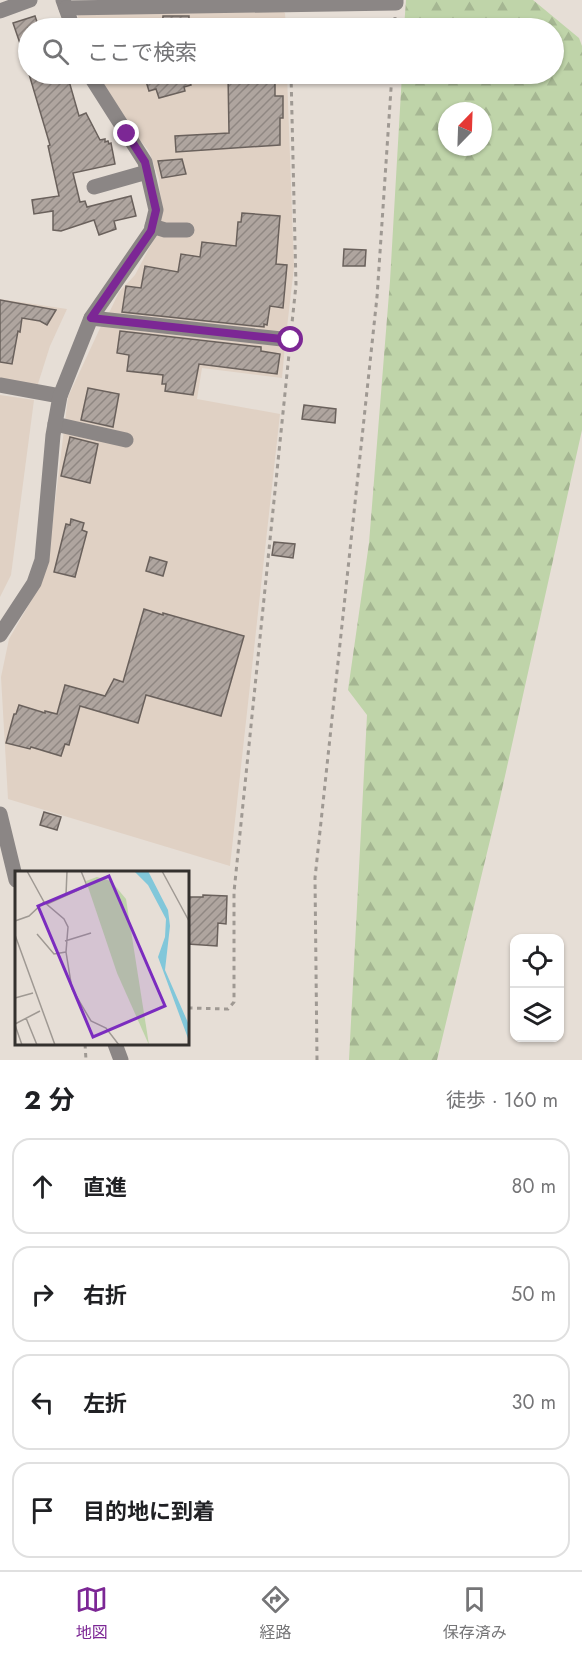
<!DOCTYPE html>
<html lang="ja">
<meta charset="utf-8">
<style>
:root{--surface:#fff;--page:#f2f2f2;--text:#202124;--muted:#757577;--line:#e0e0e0;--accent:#7c2795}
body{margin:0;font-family:Jost,"Noto Sans JP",sans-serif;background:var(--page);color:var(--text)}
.controls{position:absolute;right:18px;bottom:18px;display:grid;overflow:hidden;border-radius:12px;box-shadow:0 2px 4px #0004}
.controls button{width:54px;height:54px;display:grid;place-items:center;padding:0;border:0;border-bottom:2px solid var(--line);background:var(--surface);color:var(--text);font:30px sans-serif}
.compass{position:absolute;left:438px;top:102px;width:54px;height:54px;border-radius:50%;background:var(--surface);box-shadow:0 2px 4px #0004;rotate:23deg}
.stop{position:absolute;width:18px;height:18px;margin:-14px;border:4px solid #7c2795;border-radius:50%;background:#fff}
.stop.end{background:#7c2795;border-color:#fff;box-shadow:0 2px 6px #0008}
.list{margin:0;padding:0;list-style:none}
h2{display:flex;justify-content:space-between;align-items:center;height:78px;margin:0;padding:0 24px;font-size:26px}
h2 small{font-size:20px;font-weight:400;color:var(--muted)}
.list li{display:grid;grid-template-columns:39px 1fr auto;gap:18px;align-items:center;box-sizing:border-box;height:96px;margin:0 12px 12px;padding:0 12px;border:2px solid var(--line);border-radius:18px}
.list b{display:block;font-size:22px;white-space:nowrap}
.list em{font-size:20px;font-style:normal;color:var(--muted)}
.icon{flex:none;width:33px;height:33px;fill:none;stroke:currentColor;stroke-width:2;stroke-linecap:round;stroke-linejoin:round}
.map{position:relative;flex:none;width:582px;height:1060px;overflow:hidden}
.search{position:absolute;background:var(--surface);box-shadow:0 2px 4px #0004;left:18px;right:18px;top:18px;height:66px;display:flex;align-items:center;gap:15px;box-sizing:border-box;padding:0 21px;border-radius:33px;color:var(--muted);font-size:22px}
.sheet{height:510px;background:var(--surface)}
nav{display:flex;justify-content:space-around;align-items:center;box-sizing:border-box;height:84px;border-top:2px solid var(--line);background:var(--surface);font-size:16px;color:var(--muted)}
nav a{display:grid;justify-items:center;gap:3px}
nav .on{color:var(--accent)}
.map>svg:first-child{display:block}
.built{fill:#e0d1c4}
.forest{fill:url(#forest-firs);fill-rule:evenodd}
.building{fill:url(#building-hatch);stroke:#6a615c;stroke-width:1.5}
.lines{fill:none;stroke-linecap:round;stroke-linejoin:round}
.path{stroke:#9f9993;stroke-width:3;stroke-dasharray:4.5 4.5;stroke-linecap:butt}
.minor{stroke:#8b8685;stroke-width:15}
.route{stroke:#7c2795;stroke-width:8}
.inset-road{fill:none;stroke:#9f9993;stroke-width:1.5}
.view{fill:#7b2cbf;fill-opacity:0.15;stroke:#7b2cbf;stroke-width:3}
.inset-edge{fill:none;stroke:#34312e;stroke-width:3}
</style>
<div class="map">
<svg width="582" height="1060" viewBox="0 0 582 1060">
<defs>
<pattern id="forest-firs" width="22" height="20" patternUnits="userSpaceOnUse" patternTransform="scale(1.5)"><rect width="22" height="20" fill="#bfd4a9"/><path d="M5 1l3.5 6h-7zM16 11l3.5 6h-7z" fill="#a5b692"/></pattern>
<pattern id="building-hatch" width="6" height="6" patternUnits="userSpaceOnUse" patternTransform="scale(1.5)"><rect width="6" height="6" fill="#afa59f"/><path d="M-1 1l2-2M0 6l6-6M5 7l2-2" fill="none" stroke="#8f8782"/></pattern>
</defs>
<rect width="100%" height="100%" fill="#e6ded6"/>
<g class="built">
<path d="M280,9L285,13L286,28H80L77,11Z"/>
<path d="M99,74H287L294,267L286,336L109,313L119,292L135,275L155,237L162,216L159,179L149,151L124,121Z"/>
<path d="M0,299L67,309L50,346L37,387L0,380Z"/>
<path d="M101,326L285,345L282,378L202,368L197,399L280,414L230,866L8,799L1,677L9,639L38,589L49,552L68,397Z"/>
<path d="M0,395L34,400L11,575L0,597Z"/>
</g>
<path class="forest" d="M406,0H533L579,38L582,46V430L499,803L437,1060H349L367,715L348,690L369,543L390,281L402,74H554V28H404ZM447,111H483V147H447Z"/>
<g class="building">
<path d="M35,16L39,28H28V61H26L13,23Z"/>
<path d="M163,16H189V28H162Z"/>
<path d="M29,74H67L79,116L86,113L100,140L105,139V142L108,141L109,144L111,143L115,164L73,173L80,202L85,201L87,207L131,196L136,216L114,221L116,229L99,235L94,220L61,231L53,230V211L34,214L32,200L59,196L48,146L50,145Z"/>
<path d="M158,74H187L191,85L184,87L185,91L159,98L156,89L149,91L145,78Z"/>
<path d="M275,74V96H283V118H280V145L176,152L175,136L229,133L228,75Z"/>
<path d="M182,159L186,174L162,178L158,161Z"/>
<path d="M242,213L280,216L276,264L287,265L283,308L270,306L267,325L264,324V327L122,312L126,286L141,288L145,266L178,272L181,254L200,257L202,242L236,246L238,222H241Z"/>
<path d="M344,249L366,250L365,266H343Z"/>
<path d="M0,300L56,310L47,325L40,321L22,318L20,332L18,331L12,364L0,362Z"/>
<path d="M120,331L261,347V351L280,354L277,374L199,364L193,395L165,391L166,384H162L163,375L127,371L129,355L117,353Z"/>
<path d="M88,388L119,394L113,427L81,420Z"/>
<path d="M304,405L336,409L335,423L302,419Z"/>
<path d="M70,437L98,444L90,483L61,476Z"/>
<path d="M71,519L84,523L82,530L87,532L75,577L54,572L66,524L70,525Z"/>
<path d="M274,542L295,544L293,558L272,555Z"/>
<path d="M150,557L167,562L163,576L146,571Z"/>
<path d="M144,609L163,615V613L244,636L221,716L146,695L138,723L80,706L69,745L65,744L61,756L31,747L30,749L6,743L14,714H16L19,705L45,713V711L57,714L65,685L105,696L114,679L123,682Z"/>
<path d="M44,812L61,817L57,830L40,825Z"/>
<path d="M203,895L227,896L226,924L218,923L217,946L188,944L189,897H203Z"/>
</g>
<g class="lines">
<g class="path">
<path d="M289,18V28"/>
<path d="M395,28V17"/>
<path d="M291,74L296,285L292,323"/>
<path d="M188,1008L228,1009L234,1002V892L289,354"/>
<path d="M85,1044L86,1060"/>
<path d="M317,1060L315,878L377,297L392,74"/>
</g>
<g class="minor">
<path d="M63,0L73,28"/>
<path d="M66,8L396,3V0"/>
<path d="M0,11L30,0"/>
<path d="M94,187L147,172"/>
<path d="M152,226L165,230H187"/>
<path d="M91,318L291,340"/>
<path d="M0,385L60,396"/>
<path d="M55,424L126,440"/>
<path d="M0,635L34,583L42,560L53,435L60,396L91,318L151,231L156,210L145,162L89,74"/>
<path d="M0,814L16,880"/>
<path d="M115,1044L121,1060"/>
</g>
</g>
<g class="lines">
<path class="route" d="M127,134L145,162L156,210L151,231L91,318L291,340"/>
</g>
<g transform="translate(15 871)">
<rect width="174" height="174" fill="#e6ded6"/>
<path d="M82,6L96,10L111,28L134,174L102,102L71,10Z" fill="#bfd4a9"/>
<path d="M119,0H133L153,39L155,55L150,99L174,154V170L143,86L150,66L151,48L133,14Z" fill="#81c7da"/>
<path class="inset-road" d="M12,0L29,31M147,0L174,50M51,24L52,0M32,33L72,15L66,0M0,50L14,45L29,31L49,48L53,56L51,81L57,118L76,150L91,157L104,174M22,63L39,83L51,81M0,64L40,174M50,70L76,62M0,127L18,122M11,147L22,174M0,153L25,140M0,154L7,174"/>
<path class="view" d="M94,5L150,135L78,166L23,35Z"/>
<rect width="174" height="174" class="inset-edge"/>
</g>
</svg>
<div class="controls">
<button><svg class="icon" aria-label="locate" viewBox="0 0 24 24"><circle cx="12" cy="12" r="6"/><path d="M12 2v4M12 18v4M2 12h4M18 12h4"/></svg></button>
<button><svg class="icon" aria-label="layers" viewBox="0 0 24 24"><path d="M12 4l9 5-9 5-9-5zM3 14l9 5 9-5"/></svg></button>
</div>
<svg class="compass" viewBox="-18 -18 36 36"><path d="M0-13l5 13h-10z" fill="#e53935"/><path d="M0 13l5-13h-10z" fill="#757577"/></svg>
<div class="stop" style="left:291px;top:340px"></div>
<div class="stop end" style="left:127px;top:134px"></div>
<div class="search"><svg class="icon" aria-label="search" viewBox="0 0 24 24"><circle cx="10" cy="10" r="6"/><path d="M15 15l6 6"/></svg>ここで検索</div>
</div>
<section class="sheet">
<h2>2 分<small>徒歩 · 160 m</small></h2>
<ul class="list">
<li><svg class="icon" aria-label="ahead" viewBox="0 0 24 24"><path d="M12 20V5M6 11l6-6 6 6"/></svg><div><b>直進</b></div><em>80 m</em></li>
<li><svg class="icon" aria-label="right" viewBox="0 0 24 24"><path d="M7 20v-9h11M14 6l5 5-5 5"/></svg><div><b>右折</b></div><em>50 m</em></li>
<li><svg class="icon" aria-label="left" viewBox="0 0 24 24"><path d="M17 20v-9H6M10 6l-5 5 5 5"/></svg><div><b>左折</b></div><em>30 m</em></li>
<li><svg class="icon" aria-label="arrive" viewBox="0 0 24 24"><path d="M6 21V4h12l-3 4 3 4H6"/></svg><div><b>目的地に到着</b></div></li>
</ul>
</section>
<nav>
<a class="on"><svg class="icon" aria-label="map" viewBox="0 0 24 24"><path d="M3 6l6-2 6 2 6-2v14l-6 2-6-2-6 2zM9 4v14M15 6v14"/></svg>地図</a>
<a><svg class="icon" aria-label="directions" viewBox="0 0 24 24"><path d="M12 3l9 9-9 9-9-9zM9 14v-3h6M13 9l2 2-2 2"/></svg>経路</a>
<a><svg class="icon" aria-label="saved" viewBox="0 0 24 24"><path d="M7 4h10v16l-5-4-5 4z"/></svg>保存済み</a>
</nav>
